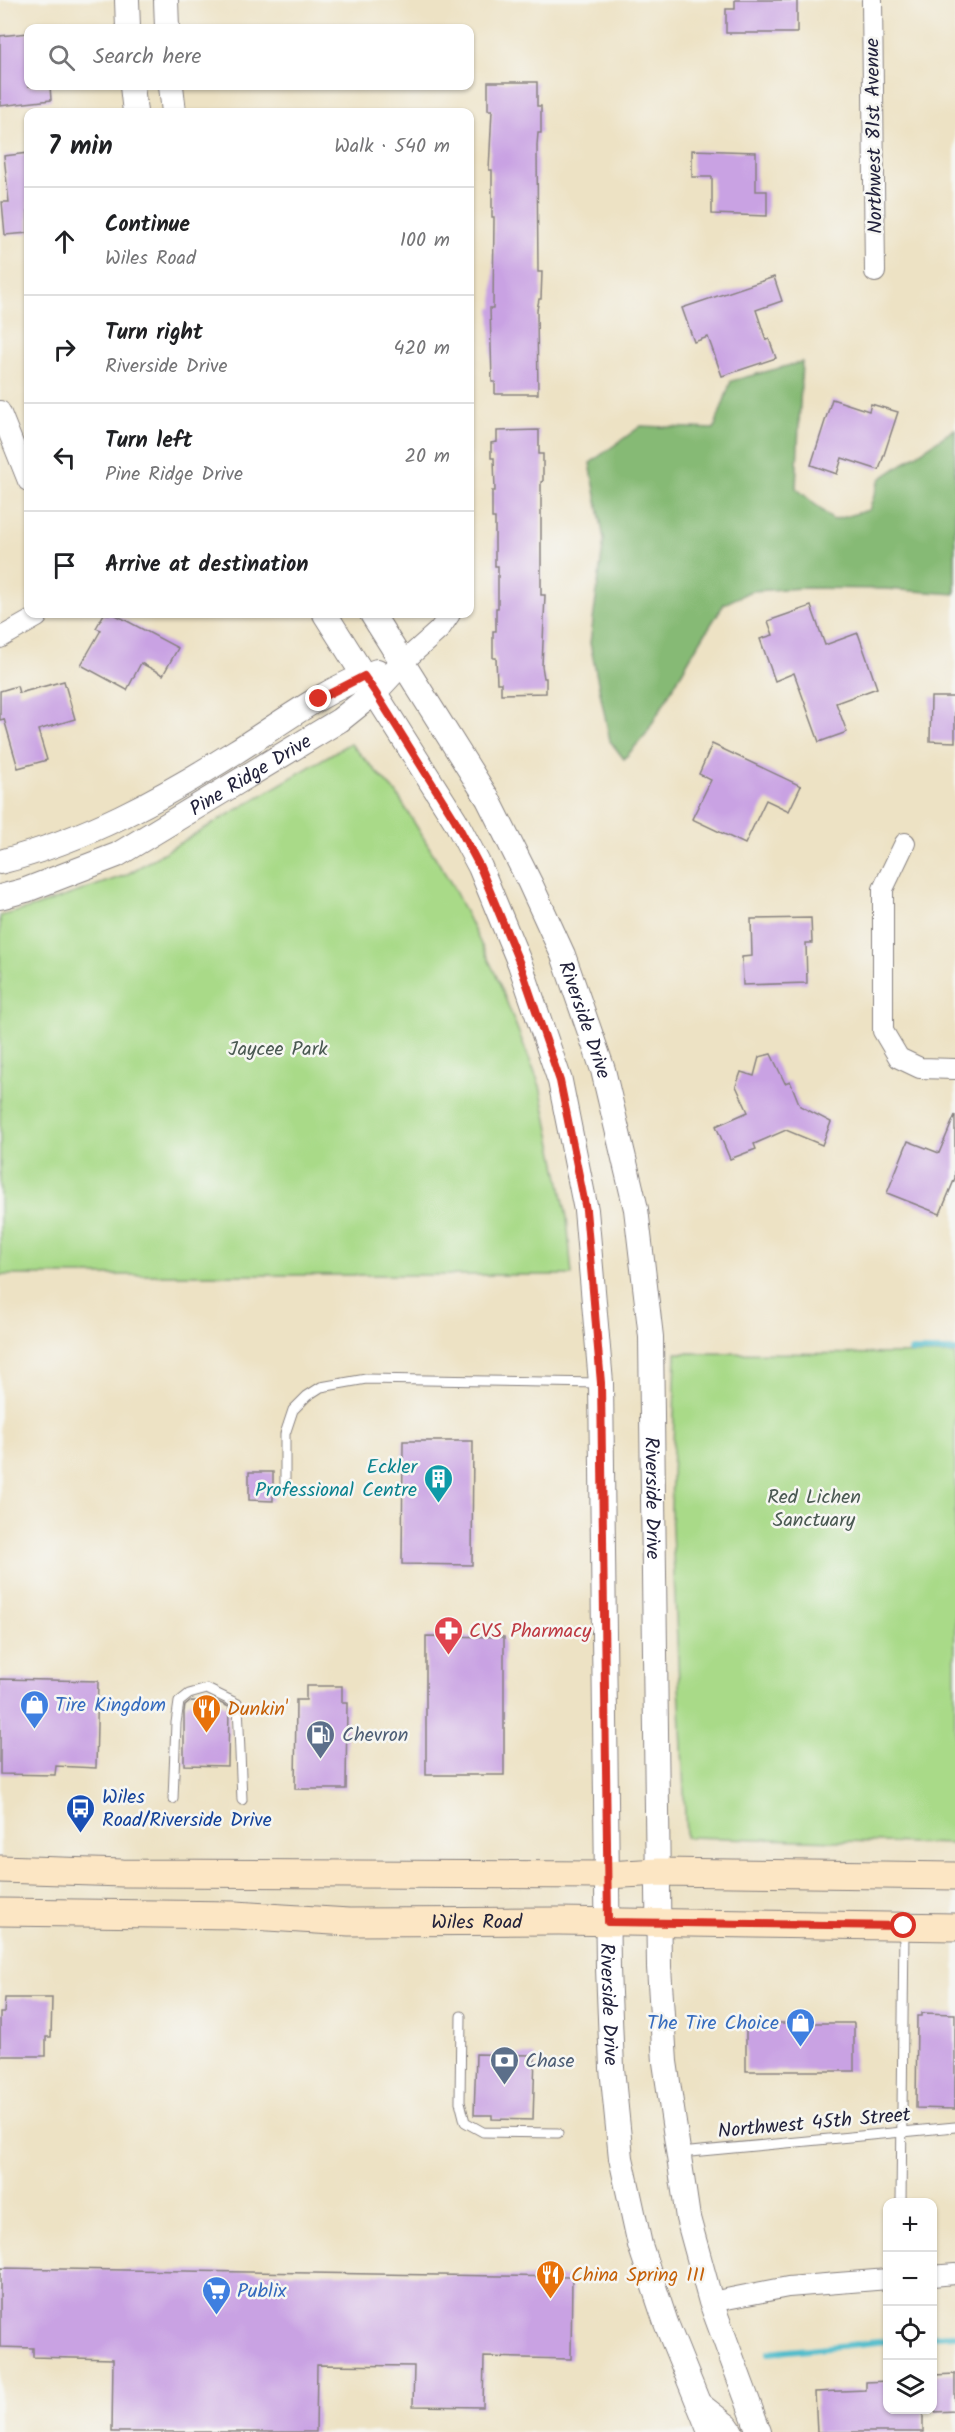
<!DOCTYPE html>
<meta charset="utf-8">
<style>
:root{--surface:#fff;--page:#f2f2f2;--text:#202124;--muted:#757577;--line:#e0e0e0}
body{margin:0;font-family:Kalam,sans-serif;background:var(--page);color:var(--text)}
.controls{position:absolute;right:18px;bottom:18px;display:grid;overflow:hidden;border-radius:12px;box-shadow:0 2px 4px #0004}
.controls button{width:54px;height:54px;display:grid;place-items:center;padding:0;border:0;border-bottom:2px solid var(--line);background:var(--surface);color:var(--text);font:30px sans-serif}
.stop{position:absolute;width:18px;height:18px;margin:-14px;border:4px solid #d93025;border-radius:50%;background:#fff}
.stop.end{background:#d93025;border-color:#fff;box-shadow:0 2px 6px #0008}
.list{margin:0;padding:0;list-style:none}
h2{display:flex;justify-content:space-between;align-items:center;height:78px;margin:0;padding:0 24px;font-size:26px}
h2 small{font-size:20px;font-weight:400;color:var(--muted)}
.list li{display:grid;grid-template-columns:39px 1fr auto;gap:18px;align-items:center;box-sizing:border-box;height:108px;padding:0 24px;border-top:2px solid var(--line)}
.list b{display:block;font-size:22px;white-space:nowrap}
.list p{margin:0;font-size:20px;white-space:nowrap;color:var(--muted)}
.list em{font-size:20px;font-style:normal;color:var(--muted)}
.icon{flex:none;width:33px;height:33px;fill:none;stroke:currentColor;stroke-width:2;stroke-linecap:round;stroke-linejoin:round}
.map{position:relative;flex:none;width:955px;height:2432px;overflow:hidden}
.search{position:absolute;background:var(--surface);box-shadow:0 2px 4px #0004;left:24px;top:24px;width:450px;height:66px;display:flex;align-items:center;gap:15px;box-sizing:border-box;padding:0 21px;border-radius:12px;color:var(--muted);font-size:22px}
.panel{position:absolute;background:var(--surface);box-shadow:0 2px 4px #0004;left:24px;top:108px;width:450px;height:510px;border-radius:12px}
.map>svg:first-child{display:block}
.green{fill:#a9da88;stroke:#667e62;stroke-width:1.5}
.forest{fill:#86ba74;stroke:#546e58;stroke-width:1.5}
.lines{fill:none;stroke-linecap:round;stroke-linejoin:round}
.stream{stroke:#50bccb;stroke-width:6}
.building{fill:#c9a2e3}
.service-casing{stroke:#888280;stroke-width:11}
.minor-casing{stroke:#888280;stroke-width:22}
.tertiary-casing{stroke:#888280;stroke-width:26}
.secondary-casing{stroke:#888280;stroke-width:29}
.service{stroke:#fff;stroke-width:9}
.minor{stroke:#fff;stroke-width:20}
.tertiary{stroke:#fff;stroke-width:24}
.secondary{stroke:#fce6c4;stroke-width:27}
.route{stroke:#d93025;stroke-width:8}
.labels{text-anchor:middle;stroke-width:5;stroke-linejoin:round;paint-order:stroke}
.street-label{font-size:20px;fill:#22223b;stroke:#f6f6f2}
.park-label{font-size:20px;fill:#4a5952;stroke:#f6f6f2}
.culture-label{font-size:20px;fill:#0d838f;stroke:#f6f6f2;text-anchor:end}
.health-label{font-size:20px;fill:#be3a42;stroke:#f6f6f2;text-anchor:start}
.shop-label{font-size:20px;fill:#366cbe;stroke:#f6f6f2;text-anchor:start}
.food-label{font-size:20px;fill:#c56008;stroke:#f6f6f2;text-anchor:start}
.service-label{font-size:20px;fill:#4e5e75;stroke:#f6f6f2;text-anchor:start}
.transit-label{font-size:20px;fill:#164399;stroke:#f6f6f2;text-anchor:start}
</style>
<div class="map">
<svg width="955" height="2432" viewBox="0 0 955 2432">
<rect width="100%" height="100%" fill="#f6f6f2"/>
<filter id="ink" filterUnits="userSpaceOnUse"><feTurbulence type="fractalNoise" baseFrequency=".0167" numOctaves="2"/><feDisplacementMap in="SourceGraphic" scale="12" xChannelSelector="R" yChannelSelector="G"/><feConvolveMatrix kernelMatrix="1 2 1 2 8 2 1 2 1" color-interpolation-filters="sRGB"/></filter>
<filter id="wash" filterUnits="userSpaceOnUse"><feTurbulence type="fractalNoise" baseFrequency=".008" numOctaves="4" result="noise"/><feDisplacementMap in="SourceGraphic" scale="24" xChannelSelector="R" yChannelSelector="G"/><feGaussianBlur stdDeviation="1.35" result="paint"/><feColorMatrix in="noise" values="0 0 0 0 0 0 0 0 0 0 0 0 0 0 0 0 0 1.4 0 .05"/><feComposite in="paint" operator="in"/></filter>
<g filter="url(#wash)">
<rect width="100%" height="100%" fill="#ede2c4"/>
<g class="green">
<path d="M350,743L397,794L452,885L496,975L540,1086L567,1217L572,1275H0V916L35,907L126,875Z"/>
<path d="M676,1353L955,1354V1844L686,1837L671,1509Z"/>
</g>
<path class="forest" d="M802,362L796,488L833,520L869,510L880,479L955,429V594L886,589L803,588L751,591L724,604L694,651L646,734L624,759L610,741L590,643L604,539L590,463L641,426L714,429L731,381Z"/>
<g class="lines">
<g class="stream">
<path d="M911,1351H955"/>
<path d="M932,2336L955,2335"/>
<path d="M769,2353L888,2341"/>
</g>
</g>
<g id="blocks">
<g class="building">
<path d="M735,0H797V33H726V9H735Z"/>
<path d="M28,33V86H50L51,100L0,106V36Z"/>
<path d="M488,82H537V106H541V133H538L537,145L538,272H542L541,299H539L537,310L538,394H495V382H492L490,308H493L494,217H492V170H489L492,110H488Z"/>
<path d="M692,150L756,152V191H767V216L712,214V177H692Z"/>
<path d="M28,153V233L5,235L2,202H9L4,156Z"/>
<path d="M774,277L782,301L756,310L766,340L769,339L776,358L722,376L708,337L694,342L682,308Z"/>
<path d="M832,399L869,411L871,404L898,412L879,470L842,458L837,474L811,465Z"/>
<path d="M539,430V454H543V481L541,482V595H545L542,666L544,678H546V693L501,694V683H497L496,658H493V631H496V608H498V566H495V518H492V491H495L494,458H491V443L497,442V431Z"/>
<path d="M811,606L825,645L858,633L877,688L836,703L847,732L819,742L794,673L775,681L760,639L773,635L768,621Z"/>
<path d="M104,614H114L178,648L163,675L141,663L127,690L81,665L101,630L96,628Z"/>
<path d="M64,681L75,719L38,730L47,760L18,768L4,719L0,720V691L17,686L19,693Z"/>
<path d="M931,697H955V742L930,741Z"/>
<path d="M712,744L801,786L789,811L766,800L745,844L692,819L711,780L699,774Z"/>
<path d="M811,918L812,943H806L807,983L743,985L742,957L752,956L751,919Z"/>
<path d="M771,1054L785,1083L790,1081L800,1106L831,1122L822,1145L786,1130L754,1144L756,1149L730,1159L716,1126L748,1112L736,1086L741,1072L754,1076L759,1057Z"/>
<path d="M955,1115V1178L940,1214L887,1193L908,1141L939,1153Z"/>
<path d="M403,1441H473L472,1565L402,1564Z"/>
<path d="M249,1472H273V1501L249,1500Z"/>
<path d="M426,1636L504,1637V1775H426Z"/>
<path d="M0,1679L98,1681L96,1768L56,1766L55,1775L0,1774Z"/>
<path d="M306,1686H342V1703H347L346,1789H295L296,1700H306Z"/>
<path d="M191,1701L218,1702L229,1707L228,1766L184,1765V1712L185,1706Z"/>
<path d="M5,1998H52L51,2037H46V2056H0V2013H4Z"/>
<path d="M922,2013L955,2014V2109L916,2108L917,2016H922Z"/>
<rect x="746" y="2023" width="108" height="48"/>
<path d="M476,2054L535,2055L533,2120L492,2119V2115H474Z"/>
<path d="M0,2268L572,2277L571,2359L484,2357L483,2407L413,2406L414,2366L317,2365L316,2432H112L113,2359L33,2357V2348L0,2347Z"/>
<path d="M955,2374V2411L935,2412L934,2375Z"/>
<path d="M888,2381V2409H923V2432H817L815,2392L866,2390V2382Z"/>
</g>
</g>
</g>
<g filter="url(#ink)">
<use href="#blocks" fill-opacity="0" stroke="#888280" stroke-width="1.5"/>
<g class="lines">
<defs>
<g id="service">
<path d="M285,1489V1434L293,1410L307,1396L321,1387L366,1379L599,1383"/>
<path d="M173,1799L176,1723L179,1702L189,1694L207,1689L238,1704L242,1800"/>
<path d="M461,2016L460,2102L465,2122L483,2132L558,2133"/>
<path d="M680,2153L955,2127"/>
<path d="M901,2202L904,1929"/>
</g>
<g id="minor">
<path d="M872,0L875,272"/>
<path d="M0,411L28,481"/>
<path d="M0,638L37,617L39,614"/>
<path d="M402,663L439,630L450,614"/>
<path d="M905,843L883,889V1031L899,1058L920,1068L955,1069"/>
<path d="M932,2276L955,2274"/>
<path d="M711,2302L788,2287L888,2279"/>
</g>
<g id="tertiary">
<path d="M127,0L128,28"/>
<path d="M166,0L167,28"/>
<path d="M132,86L135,112"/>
<path d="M171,86L174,112"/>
<path id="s1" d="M325,614L455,820L480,867L520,964L560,1081L586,1210L601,1383L608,1968L612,2068L621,2158L640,2245L666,2323L710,2432"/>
<path id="s2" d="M372,614L488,799L530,883L563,955L603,1070L636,1209L651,1337L659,1967L665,2062L688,2218L711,2302L759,2432"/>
<path d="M0,862C85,840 161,799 235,752C280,724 326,688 377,671"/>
<path id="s3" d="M0,897L26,890L117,855L340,720L375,692L402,663"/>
<path d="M699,2404L727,2426L731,2432"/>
</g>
<g id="secondary">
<path d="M0,1869L123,1873L607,1875L659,1872L955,1876"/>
<path id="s4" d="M0,1912L236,1915L349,1922L559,1921L955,1927"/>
</g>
</defs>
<use href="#service" class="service-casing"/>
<use href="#minor" class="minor-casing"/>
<use href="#tertiary" class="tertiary-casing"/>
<use href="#secondary" class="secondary-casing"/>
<use href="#service" class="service"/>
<use href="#minor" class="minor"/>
<use href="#tertiary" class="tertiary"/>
<use href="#secondary" class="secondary"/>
</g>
</g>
<g class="lines" filter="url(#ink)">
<path class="route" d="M319,699L364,676L375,692L455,820L480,867L520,964L560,1081L586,1210L601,1383L608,1922L904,1926"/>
</g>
<defs>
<symbol id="building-pin" viewBox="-11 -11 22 30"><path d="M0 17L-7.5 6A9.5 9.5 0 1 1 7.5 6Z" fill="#0f9aa8" stroke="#f6f6f2"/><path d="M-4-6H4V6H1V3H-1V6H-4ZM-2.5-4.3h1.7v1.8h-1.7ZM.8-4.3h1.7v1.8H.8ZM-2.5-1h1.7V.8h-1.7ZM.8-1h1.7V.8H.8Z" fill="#fff"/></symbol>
<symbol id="pharmacy-pin" viewBox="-11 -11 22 30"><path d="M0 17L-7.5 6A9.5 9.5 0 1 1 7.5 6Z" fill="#e0444e" stroke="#f6f6f2"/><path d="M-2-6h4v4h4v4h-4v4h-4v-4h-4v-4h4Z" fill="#fff"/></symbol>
<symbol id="shop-pin" viewBox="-11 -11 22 30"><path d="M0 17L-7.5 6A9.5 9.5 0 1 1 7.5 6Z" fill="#3f7fe0" stroke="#f6f6f2"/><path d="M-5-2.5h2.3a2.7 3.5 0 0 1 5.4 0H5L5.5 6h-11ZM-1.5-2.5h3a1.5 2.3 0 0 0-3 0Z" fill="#fff"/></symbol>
<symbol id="restaurant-pin" viewBox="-11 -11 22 30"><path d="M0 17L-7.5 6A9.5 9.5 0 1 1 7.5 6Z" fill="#e8710a" stroke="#f6f6f2"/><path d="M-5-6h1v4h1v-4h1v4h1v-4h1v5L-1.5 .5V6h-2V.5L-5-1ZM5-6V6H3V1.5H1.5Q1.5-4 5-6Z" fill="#fff"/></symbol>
<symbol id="fuel-pin" viewBox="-11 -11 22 30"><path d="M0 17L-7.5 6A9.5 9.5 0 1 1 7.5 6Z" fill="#5c6f8a" stroke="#f6f6f2"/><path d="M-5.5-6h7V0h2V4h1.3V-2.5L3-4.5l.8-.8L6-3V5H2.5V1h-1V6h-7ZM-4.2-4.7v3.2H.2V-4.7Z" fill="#fff"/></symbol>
<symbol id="bus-pin" viewBox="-11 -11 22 30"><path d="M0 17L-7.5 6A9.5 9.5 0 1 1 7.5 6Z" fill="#1a4fb4" stroke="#f6f6f2"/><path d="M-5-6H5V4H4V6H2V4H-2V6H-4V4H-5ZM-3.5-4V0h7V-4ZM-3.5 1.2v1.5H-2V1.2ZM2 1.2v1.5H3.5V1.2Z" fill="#fff"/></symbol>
<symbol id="bank-pin" viewBox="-11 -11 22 30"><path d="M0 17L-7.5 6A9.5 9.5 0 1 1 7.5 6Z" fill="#5c6f8a" stroke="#f6f6f2"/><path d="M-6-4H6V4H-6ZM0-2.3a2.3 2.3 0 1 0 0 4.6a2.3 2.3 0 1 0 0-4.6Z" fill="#fff"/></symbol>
<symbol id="supermarket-pin" viewBox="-11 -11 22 30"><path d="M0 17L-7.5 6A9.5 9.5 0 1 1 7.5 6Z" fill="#3f7fe0" stroke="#f6f6f2"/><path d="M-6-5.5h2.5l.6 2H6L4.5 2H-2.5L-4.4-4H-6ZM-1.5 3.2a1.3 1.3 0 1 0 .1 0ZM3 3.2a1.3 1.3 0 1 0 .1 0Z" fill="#fff"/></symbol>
</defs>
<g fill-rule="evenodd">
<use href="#building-pin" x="422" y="1462" width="33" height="45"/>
<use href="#pharmacy-pin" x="432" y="1614" width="33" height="45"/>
<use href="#shop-pin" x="18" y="1688" width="33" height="45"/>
<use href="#restaurant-pin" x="190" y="1692" width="33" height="45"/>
<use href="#fuel-pin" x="304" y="1718" width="33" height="45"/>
<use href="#bus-pin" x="64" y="1792" width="33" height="45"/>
<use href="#shop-pin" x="784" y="2006" width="33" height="45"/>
<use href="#bank-pin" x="488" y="2044" width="33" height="45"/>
<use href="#restaurant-pin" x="534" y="2258" width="33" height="45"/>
<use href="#supermarket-pin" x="200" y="2274" width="33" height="45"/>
</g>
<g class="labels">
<g class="street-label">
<text transform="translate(873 136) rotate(-91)" y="7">Northwest 81st Avenue</text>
<text dy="7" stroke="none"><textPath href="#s3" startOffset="280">Pine Ridge Drive</textPath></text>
<text dy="7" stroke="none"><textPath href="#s2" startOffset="460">Riverside Drive</textPath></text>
<text dy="7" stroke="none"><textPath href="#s2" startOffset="946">Riverside Drive</textPath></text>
<text dy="7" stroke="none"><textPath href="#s4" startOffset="477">Wiles Road</textPath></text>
<text dy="7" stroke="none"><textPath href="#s1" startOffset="1452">Riverside Drive</textPath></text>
<text transform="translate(814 2122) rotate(-5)" y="7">Northwest 45th Street</text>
</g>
<g class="park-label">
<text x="278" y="1055">Jaycee Park</text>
<text x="814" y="1503">Red Lichen<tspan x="814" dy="23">Sanctuary</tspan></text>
</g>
<g class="culture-label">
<text x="417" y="1473">Eckler<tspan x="417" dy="23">Professional Centre</tspan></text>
</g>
<g class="health-label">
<text x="469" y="1637">CVS Pharmacy</text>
</g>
<g class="shop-label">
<text x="55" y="1711">Tire Kingdom</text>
<text x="779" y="2029" text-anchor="end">The Tire Choice</text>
<text x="237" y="2297">Publix</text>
</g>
<g class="food-label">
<text x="227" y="1715">Dunkin'</text>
<text x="571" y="2281">China Spring III</text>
</g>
<g class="service-label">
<text x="342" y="1741">Chevron</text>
<text x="525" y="2067">Chase</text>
</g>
<g class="transit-label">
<text x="102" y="1803">Wiles<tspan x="102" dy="23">Road/Riverside Drive</tspan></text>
</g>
</g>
</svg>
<div class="controls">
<button>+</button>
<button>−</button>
<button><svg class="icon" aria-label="locate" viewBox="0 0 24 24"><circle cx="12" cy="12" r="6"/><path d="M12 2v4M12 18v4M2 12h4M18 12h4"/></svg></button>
<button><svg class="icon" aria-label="layers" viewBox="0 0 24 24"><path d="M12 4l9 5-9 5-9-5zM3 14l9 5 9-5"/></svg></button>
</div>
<div class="stop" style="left:904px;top:1926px"></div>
<div class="stop end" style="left:319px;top:699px"></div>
<div class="search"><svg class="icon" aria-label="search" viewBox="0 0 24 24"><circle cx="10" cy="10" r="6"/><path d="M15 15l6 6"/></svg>Search here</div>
<section class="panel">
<h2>7 min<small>Walk · 540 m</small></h2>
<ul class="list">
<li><svg class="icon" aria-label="ahead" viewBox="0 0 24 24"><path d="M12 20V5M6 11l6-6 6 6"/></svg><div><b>Continue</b><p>Wiles Road</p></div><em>100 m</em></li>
<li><svg class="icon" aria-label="right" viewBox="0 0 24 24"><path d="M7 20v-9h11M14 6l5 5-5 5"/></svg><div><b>Turn right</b><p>Riverside Drive</p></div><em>420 m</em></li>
<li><svg class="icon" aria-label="left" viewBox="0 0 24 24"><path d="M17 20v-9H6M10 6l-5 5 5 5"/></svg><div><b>Turn left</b><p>Pine Ridge Drive</p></div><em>20 m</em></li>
<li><svg class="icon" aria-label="arrive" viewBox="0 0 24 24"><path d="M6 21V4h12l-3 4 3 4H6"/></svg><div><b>Arrive at destination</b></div></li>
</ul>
</section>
</div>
